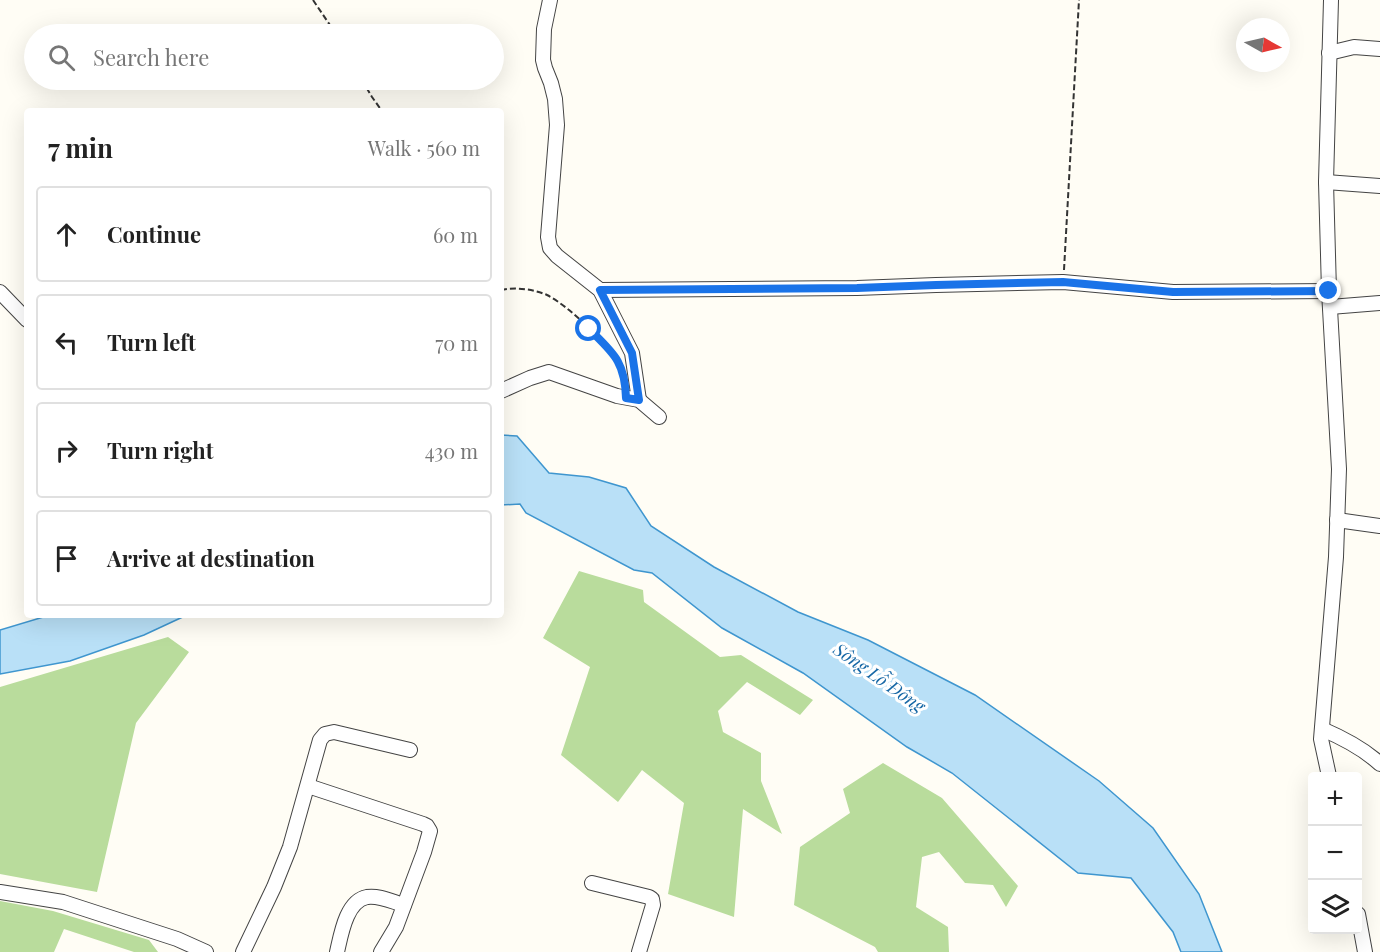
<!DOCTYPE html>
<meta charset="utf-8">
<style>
:root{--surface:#fff;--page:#f2f2f2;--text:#222;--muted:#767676;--line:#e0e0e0}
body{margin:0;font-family:"Playfair Display",serif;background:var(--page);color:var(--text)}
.controls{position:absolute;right:18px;bottom:18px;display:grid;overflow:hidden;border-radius:6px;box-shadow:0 6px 24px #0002}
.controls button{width:54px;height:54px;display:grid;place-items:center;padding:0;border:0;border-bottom:2px solid var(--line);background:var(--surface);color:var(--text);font:30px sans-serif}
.compass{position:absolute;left:1236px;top:18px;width:54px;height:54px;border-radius:50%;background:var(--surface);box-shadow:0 6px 24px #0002;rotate:98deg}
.stop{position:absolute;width:18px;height:18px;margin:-14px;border:4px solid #1a73e8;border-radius:50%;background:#fff}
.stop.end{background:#1a73e8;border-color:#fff;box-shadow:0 2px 6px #0008}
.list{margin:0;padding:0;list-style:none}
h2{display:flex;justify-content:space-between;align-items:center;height:78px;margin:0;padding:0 24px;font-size:26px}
h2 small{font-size:20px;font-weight:400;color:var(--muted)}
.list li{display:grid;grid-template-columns:39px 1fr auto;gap:18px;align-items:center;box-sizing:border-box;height:96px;margin:0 12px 12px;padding:0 12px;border:2px solid var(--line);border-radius:6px}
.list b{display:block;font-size:22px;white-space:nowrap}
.list em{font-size:20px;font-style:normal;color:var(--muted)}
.icon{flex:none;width:33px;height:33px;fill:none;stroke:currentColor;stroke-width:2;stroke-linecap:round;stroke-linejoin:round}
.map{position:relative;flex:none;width:1380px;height:952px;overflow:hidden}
.search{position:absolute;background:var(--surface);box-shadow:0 6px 24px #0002;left:24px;top:24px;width:480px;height:66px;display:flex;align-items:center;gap:15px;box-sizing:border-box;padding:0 21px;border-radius:33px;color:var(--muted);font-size:22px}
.panel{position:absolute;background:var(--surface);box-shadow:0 6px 24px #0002;left:24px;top:108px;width:480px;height:510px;border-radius:6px}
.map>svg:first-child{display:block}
.forest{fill:#b9dc9c}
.water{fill:#b9e0f7;stroke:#3f96cf;stroke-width:1.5}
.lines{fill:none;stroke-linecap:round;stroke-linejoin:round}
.minor-casing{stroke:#444;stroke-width:16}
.path{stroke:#333;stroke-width:2;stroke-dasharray:6 3;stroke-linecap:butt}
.minor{stroke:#fff;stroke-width:14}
.route{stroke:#1a73e8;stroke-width:8}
.labels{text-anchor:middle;stroke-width:6;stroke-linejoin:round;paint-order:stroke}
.water-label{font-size:18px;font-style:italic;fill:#1768a6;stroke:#fff}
</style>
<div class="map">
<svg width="1380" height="952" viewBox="0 0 1380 952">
<rect width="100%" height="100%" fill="#fffdf5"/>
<g class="forest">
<path d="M579,571L643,590L644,602L720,657L741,655L813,700L800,715L747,682L718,711L723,732L761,753V781L782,834L743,809L734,917L668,894L684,803L642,770L618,802L561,755L590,667L543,638Z"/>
<path d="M168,637L189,652L136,723L97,892L0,874V687Z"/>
<path d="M883,763L942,798L1018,886L1006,907L993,885L965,883L939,852L922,857L916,907L948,927L949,952H878L875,947L794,905L800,847L850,813L843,789Z"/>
<path d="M0,901L53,911L149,940L158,952H134L64,929L54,952H0Z"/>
</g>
<g class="water">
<path d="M501,435L517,436L549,473L589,477L626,488L651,526L714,567L798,612L868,640L975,695L1099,781L1153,828L1199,894L1222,952H1181L1173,932L1131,878L1078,873L952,773L907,747L803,673L722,628L652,573L634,570L526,513L520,504L501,505Z"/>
<path d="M50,615H187L144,635L70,661L0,674V630Z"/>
</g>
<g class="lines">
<defs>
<g id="minor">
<path d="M550,0L544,29L543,60L545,68L551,83L555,99L557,125L548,237L550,248L557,256L600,290L632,353L639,400"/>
<path d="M1329,53L1354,47L1380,49"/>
<path d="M1326,182L1380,186"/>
<path d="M600,290L857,288L936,285L1063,282L1173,292L1329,291"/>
<path d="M0,292L27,320"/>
<path d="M1330,307L1380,303"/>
<path d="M501,391L530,378L549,372L617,396L639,400L659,417"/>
<path d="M1337,520L1380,526"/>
<path d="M1322,729C1343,738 1364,749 1380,764"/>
<path d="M1329,776L1321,739L1336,557L1339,469L1329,291L1326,182L1331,0"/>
<path d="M308,786L423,824L427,826L430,831L424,852L396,927L381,952"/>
<path d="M592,883L649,897L652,899L653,905L639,952"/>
<path d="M0,892L63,902L177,939L206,952"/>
<path d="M1358,914L1365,952"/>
<path d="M243,952L274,887L290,847L320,740L325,734L334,732L410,750"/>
<path d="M337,952C341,935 346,901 367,897C379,895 393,902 404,905"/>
</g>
</defs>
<use href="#minor" class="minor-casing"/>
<g class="path">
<path d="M313,0L336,34"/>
<path d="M362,80L372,97L382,111"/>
<path d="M1064,270L1079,0"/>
<path d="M501,290C516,287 533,289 547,295C569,306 609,345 621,366"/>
</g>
<use href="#minor" class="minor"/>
</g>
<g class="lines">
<path class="route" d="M589,329C613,353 625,361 626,398L639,400L632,353L600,290L857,288L936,285L1063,282L1173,292L1329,291"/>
</g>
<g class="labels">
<g class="water-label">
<text transform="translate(879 678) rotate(35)" y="6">Sông Lỗ Đông</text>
</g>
</g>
</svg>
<div class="controls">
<button>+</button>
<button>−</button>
<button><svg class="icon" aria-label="layers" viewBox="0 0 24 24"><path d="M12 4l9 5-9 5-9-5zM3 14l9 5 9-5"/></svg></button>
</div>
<svg class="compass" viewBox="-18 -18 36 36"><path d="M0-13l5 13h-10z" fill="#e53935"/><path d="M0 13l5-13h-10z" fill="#767676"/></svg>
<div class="stop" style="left:589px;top:329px"></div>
<div class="stop end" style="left:1329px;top:291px"></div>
<div class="search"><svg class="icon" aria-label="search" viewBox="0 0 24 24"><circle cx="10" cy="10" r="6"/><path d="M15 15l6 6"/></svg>Search here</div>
<section class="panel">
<h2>7 min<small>Walk · 560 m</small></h2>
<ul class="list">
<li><svg class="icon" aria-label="ahead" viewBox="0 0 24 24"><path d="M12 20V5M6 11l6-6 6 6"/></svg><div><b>Continue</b></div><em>60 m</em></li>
<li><svg class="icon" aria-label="left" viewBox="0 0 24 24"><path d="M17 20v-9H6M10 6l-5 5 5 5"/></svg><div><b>Turn left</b></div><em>70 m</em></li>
<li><svg class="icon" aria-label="right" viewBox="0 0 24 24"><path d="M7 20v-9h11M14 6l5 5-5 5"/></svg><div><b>Turn right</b></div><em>430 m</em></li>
<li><svg class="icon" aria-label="arrive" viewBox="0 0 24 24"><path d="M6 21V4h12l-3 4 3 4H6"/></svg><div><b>Arrive at destination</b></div></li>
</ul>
</section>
</div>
